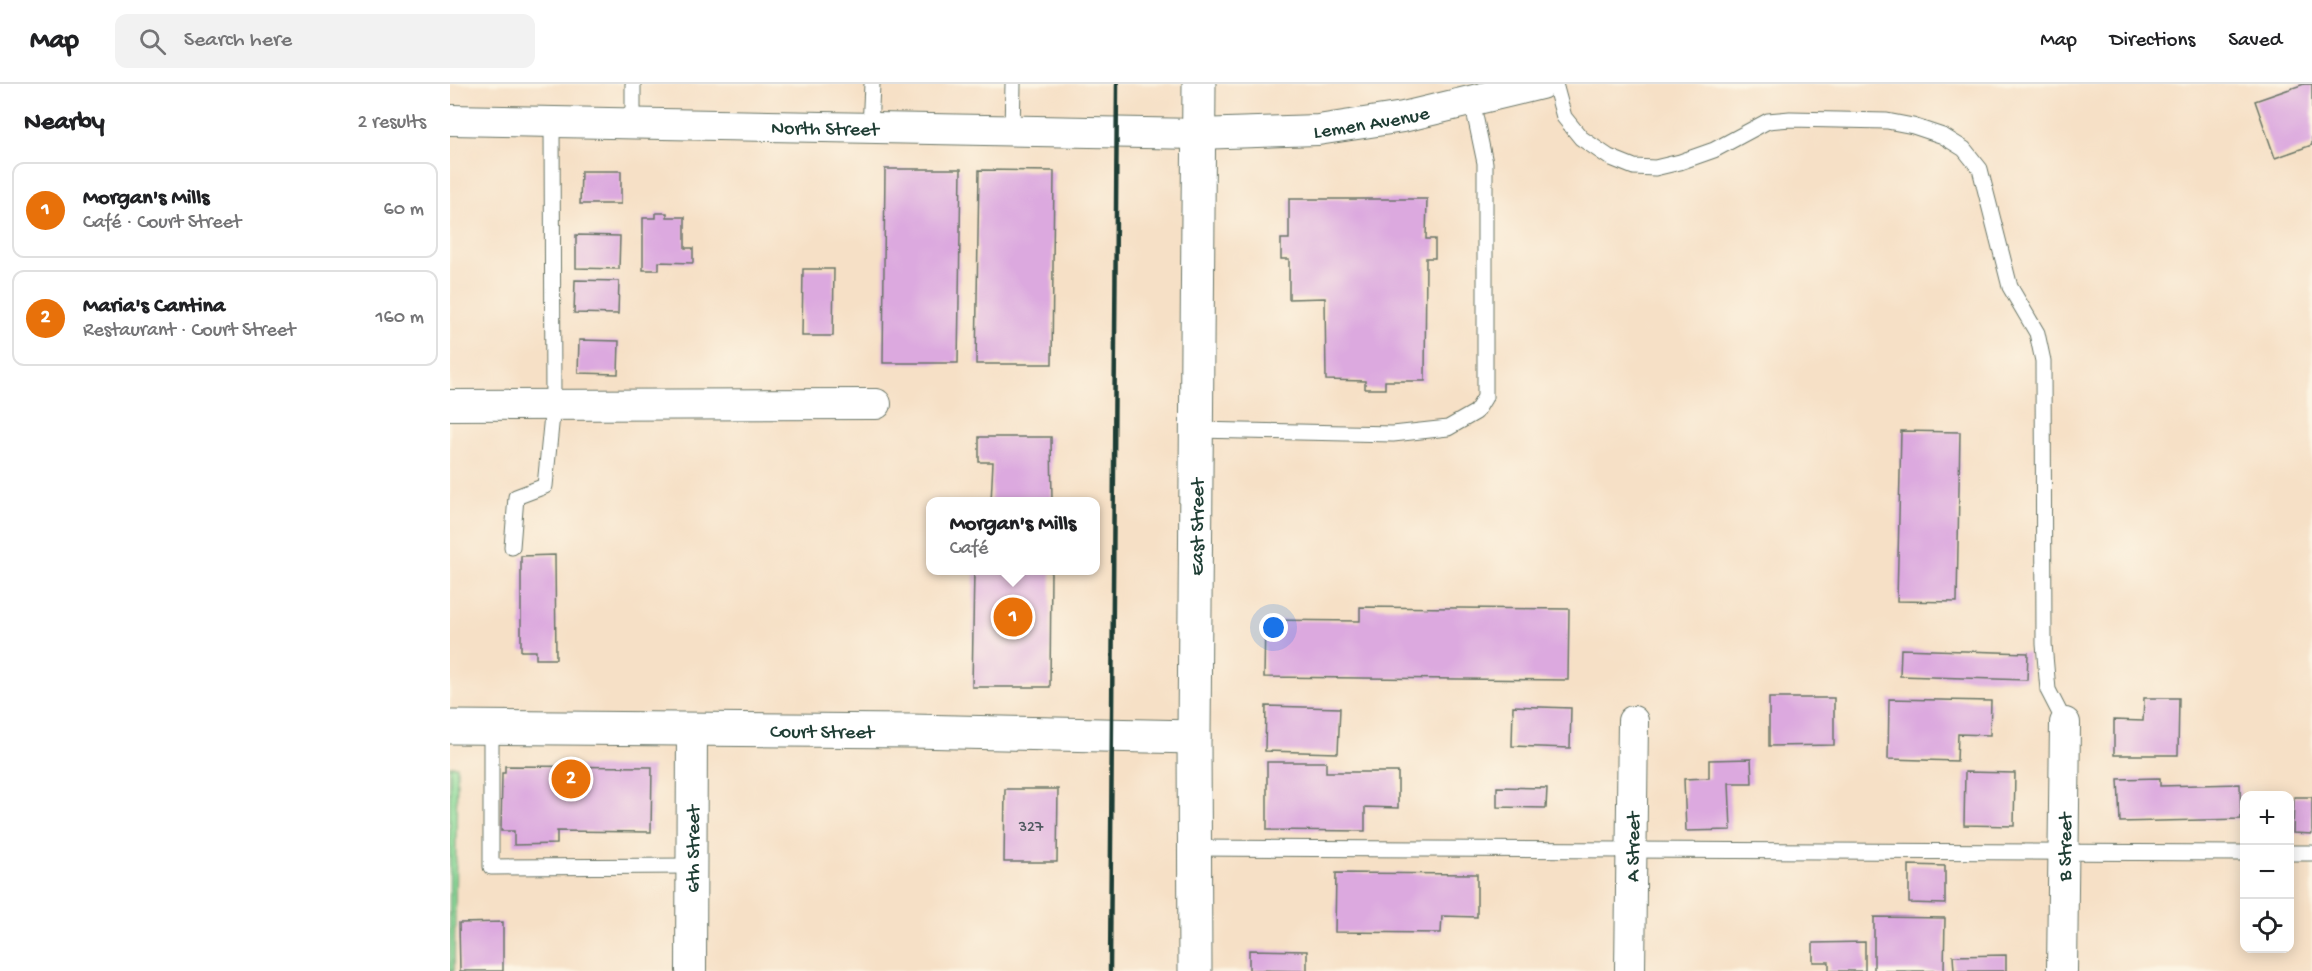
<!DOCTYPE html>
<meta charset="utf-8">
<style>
:root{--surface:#fff;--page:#f2f2f2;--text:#202124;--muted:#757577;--line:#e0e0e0;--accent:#d93025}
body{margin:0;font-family:"Gochi Hand",sans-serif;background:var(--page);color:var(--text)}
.controls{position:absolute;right:18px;bottom:18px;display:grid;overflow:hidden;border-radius:12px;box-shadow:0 3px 15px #0003}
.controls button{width:54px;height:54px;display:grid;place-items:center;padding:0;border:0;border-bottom:2px solid var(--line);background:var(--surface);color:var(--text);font:30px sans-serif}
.you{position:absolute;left:824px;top:544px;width:21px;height:21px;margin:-15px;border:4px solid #fff;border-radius:50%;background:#1a73e8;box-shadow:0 0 0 9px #1a73e833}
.badge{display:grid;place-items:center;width:39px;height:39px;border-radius:50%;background:var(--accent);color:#fff;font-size:20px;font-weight:700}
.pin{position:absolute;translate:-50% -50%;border:3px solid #fff;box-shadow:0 2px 6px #0006}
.popup{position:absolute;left:476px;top:413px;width:174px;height:78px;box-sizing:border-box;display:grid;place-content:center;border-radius:12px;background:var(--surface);filter:drop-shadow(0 2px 4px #0005);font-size:20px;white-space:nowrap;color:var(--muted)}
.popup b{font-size:22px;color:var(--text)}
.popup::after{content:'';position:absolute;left:50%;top:100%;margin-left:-12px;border:12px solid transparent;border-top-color:var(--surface)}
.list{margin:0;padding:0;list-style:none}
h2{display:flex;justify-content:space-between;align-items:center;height:78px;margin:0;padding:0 24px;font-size:26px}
h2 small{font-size:20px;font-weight:400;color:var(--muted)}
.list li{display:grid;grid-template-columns:39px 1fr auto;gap:18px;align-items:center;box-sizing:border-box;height:96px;margin:0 12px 12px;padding:0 12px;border:2px solid var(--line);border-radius:12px}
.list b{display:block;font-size:22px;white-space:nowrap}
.list p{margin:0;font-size:20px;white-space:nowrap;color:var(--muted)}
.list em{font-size:20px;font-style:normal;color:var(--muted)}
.icon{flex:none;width:33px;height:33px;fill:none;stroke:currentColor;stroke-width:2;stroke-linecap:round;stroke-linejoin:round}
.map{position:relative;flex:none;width:1862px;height:887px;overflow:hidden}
header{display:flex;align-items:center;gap:36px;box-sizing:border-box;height:84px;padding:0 30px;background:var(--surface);border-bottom:2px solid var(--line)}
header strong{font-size:28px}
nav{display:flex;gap:33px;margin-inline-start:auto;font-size:21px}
.search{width:420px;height:54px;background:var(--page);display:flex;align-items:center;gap:15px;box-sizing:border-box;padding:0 21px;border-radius:12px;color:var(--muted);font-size:22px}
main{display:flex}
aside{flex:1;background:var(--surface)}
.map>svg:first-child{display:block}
.green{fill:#8edc9a;stroke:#568c67;stroke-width:1.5}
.building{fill:#dca9df}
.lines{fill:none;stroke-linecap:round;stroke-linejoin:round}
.service-casing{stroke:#6a7667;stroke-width:17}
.minor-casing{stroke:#6a7667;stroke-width:32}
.tertiary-casing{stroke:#6a7667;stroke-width:35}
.secondary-casing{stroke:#6a7667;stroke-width:35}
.service{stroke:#fff;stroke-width:15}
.minor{stroke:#fff;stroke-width:30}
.tertiary{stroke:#fff;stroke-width:33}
.secondary{stroke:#fff;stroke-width:33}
.rail{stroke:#1f3d34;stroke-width:4.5}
.labels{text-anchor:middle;stroke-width:4.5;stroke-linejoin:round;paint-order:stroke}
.number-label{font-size:16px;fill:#4e585f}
.street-label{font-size:20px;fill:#1f3d34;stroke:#fcf5e5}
</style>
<header>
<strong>Map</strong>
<div class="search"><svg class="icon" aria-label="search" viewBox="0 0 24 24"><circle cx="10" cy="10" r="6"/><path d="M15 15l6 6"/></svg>Search here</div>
<nav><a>Map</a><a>Directions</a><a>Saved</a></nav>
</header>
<main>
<aside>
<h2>Nearby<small>2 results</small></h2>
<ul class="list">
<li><span class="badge" style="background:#e8710a">1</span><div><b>Morgan's Mills</b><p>Café · Court Street</p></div><em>60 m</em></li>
<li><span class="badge" style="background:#e8710a">2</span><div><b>Maria's Cantina</b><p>Restaurant · Court Street</p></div><em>160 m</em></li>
</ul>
</aside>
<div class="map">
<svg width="1862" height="887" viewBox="0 0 1862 887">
<rect width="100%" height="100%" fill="#fcf5e5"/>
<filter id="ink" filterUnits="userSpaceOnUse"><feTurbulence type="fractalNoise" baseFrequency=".0167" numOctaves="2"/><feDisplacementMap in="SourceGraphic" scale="12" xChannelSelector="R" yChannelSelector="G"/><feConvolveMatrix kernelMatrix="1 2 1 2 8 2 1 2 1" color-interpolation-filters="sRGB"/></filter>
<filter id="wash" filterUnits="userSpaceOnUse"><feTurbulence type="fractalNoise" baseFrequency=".008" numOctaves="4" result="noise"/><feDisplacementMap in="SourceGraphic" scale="24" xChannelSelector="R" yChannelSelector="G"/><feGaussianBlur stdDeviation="1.35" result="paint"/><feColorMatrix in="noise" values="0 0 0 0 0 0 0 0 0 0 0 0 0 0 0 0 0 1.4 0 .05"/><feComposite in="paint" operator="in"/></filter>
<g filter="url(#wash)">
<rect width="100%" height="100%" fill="#f6e0c6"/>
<path class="green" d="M0,682H7L4,887H0Z"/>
<g id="blocks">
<g class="building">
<path d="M1854,0H1862V61L1825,74L1805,17Z"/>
<path d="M435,85H511L508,279H433Z"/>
<path d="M529,86L604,87L602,280H526Z"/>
<path d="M131,87H171V120H130Z"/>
<path d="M839,115H977L976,155H985V174H976L975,297H935V305H915V297L876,296L875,214L839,215V175H831V155H839Z"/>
<path d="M206,129H217V133H235V164H243V179L209,178V186H193V134H206Z"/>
<path d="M126,151L170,152L169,185L126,184Z"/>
<path d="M353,185H384L383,252H352Z"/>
<path d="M125,196L169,197L168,230L124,229Z"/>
<path d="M129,256L169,257L168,290L128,289Z"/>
<path d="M1451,347L1510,348L1507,518L1447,517Z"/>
<path d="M529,353H601L602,418H541L543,378H529Z"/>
<path d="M105,471L106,575H86V567H71V472Z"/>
<path d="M524,486H601L600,603H522Z"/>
<path d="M910,523L1119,525L1118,596L814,593L815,536L910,537Z"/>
<path d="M1451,565L1578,569L1577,596L1450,592Z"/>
<path d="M1319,614H1384V661L1319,662Z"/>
<path d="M1694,614H1729L1728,671H1664V636L1693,637Z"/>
<path d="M1439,615L1541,617L1540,651L1508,650L1507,677L1438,675Z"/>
<path d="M816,622L890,624L888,669L815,667Z"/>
<path d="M1063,622L1121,624L1120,664L1062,662Z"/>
<path d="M1301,675L1302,699H1279L1281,746L1236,747L1234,695L1259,694V676Z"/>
<path d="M817,678H876V688H948V724L915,723V747L817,746Z"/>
<path d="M55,682L202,683L201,748L107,747V760L64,761V747H51L52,689H55Z"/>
<path d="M1515,688L1565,689L1564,742L1514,741Z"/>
<path d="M1710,694V702L1790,700L1791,735L1670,738L1668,695Z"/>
<path d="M1047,703L1097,704L1096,724L1047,723Z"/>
<path d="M555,705H608L607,778H554Z"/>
<path d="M1844,713H1862V750L1843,749Z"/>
<path d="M1459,781L1495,782V820L1459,819Z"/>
<path d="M886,789L1027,790V833L992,832L991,849L885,848Z"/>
<path d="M1424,833L1495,834L1494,887H1424Z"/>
<path d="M53,838V887H10L9,839Z"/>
<path d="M1415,858V887H1379V878H1363V859Z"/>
<path d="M799,866L857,867V887L799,886Z"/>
<path d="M1556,871V887H1504L1503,872Z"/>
</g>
</g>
</g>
<g filter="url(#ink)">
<use href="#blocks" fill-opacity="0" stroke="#6a7667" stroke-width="1.5"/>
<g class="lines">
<defs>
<g id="service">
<path d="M1105,0L1114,33L1131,54L1159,73L1184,83L1205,84L1230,78L1264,66L1318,37L1340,35L1437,37L1463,42L1493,52L1514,65L1530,85L1560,203L1587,249L1593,277L1594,560L1598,606L1615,639"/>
<path d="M183,40V0"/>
<path d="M420,45L422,0"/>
<path d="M562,48L563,0"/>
<path d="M746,346L943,350L998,344L1026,328L1035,313V79L1022,17"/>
<path d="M62,463L66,413L95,402L103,321L102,38"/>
<path d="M41,643V783L242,782"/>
<path d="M744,764L1794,769"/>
<path d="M1840,769H1862"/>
</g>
<g id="minor">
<path id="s1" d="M0,36L748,50L868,46L953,33L1091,0"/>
<path d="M0,321L426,320"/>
<path id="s2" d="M241,887L242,644"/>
<path id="s3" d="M1180,887L1183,637"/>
<path id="s4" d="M1612,887L1615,639"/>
</g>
<g id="tertiary">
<path id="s5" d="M0,643L462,647L744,653"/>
</g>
<g id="secondary">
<path id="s6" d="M745,887L744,653L749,0"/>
</g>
</defs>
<use href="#service" class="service-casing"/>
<use href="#minor" class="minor-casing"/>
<use href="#tertiary" class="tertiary-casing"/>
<use href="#secondary" class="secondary-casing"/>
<use href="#service" class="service"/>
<use href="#minor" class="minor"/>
<use href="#tertiary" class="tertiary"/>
<use href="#secondary" class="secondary"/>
<path class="rail" d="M660,887L667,0"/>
</g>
</g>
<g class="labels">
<g class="number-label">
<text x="581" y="747">327</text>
</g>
<g class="street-label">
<text dy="7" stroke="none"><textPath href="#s1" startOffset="922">Lemen Avenue</textPath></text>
<text dy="7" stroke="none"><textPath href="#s1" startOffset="375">North Street</textPath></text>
<text dy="7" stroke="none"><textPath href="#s6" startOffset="444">East Street</textPath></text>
<text dy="7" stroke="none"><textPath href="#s5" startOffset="372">Court Street</textPath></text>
<text dy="7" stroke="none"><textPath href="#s3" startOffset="124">A Street</textPath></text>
<text dy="7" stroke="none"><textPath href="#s4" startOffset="124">B Street</textPath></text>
<text dy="7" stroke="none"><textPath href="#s2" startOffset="122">6th Street</textPath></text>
</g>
</g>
</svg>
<div class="controls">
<button>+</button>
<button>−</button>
<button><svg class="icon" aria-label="locate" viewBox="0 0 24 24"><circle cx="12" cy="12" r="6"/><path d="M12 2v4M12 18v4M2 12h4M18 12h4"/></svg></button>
</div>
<div class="you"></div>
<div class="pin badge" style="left:563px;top:533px;background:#e8710a">1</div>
<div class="popup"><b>Morgan's Mills</b>Café</div>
<div class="pin badge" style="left:121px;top:695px;background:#e8710a">2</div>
</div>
</main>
